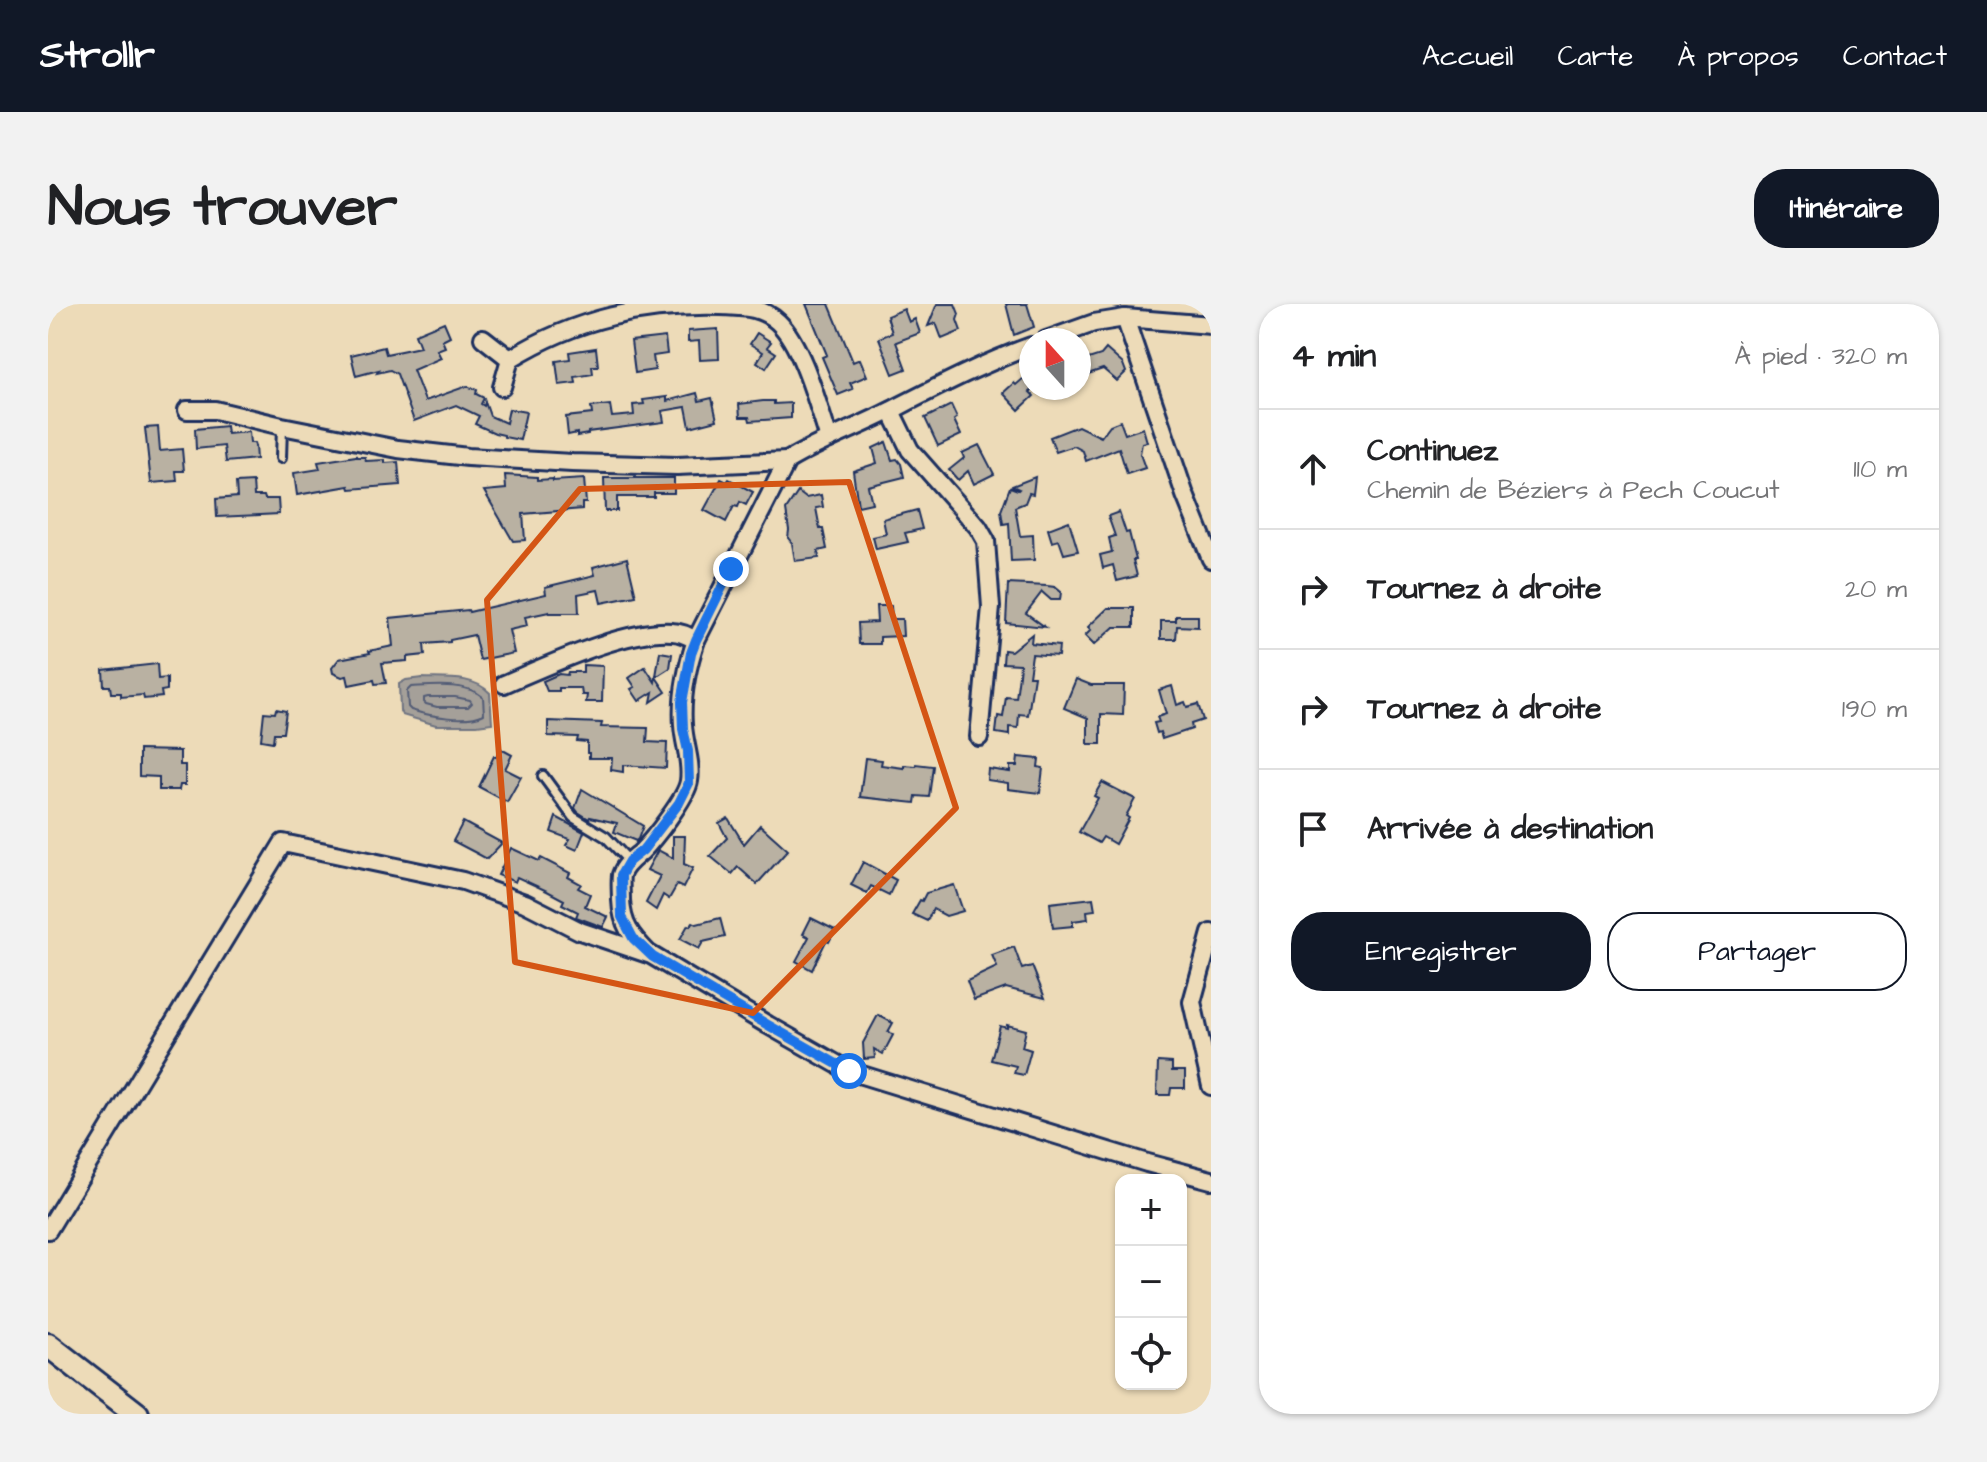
<!DOCTYPE html>
<html lang="fr">
<meta charset="utf-8">
<style>
:root{--surface:#fff;--page:#f2f2f2;--text:#202124;--muted:#757577;--line:#e0e0e0;--accent:#111827}
body{margin:0;font-family:"Architects Daughter",sans-serif;background:var(--page);color:var(--text)}
.controls{position:absolute;right:24px;bottom:24px;display:grid;overflow:hidden;border-radius:16px;box-shadow:0 2px 6px #0004}
.controls button{width:72px;height:72px;display:grid;place-items:center;padding:0;border:0;border-bottom:2px solid var(--line);background:var(--surface);color:var(--text);font:40px sans-serif}
.compass{position:absolute;left:971px;top:24px;width:72px;height:72px;border-radius:50%;background:var(--surface);box-shadow:0 2px 6px #0004;rotate:339deg}
.stop{position:absolute;width:24px;height:24px;margin:-18px;border:6px solid #1a73e8;border-radius:50%;background:#fff}
.stop.end{background:#1a73e8;border-color:#fff;box-shadow:0 2px 8px #0008}
.list{margin:0;padding:0;list-style:none}
h2{display:flex;justify-content:space-between;align-items:center;height:104px;margin:0;padding:0 32px;font-size:34px}
h2 small{font-size:26px;font-weight:400;color:var(--muted)}
.list li{display:grid;grid-template-columns:52px 1fr auto;gap:24px;align-items:center;box-sizing:border-box;height:120px;padding:0 32px;border-top:2px solid var(--line)}
.list b{display:block;font-size:30px;white-space:nowrap}
.list p{margin:0;font-size:26px;white-space:nowrap;color:var(--muted)}
.list em{font-size:26px;font-style:normal;color:var(--muted)}
.actions{display:flex;gap:16px;padding:24px 32px}
.actions a{flex:1;padding:18px 0;border:2px solid var(--accent);border-radius:32px;text-align:center;font-size:28px;color:var(--accent)}
.actions .main{background:var(--accent);color:#fff}
.icon{flex:none;width:44px;height:44px;fill:none;stroke:currentColor;stroke-width:2;stroke-linecap:round;stroke-linejoin:round}
.map{position:relative;flex:none;width:1163px;height:1110px;overflow:hidden;border-radius:32px}
header{display:flex;align-items:center;gap:48px;box-sizing:border-box;height:112px;padding:0 40px;background:var(--accent);color:#fff}
header strong{font-size:38px}
nav{display:flex;gap:44px;margin-inline-start:auto;font-size:28px}
.intro{display:flex;align-items:center;justify-content:space-between;box-sizing:border-box;height:192px;padding:0 48px}
h1{margin:0;font-size:56px}
.button{padding:20px 36px;border-radius:32px;background:var(--accent);color:#fff;font-size:28px;font-weight:700}
main{display:flex;gap:48px;padding:0 48px}
aside{flex:1;background:var(--surface);border-radius:32px;box-shadow:0 2px 6px #0004}
.map>svg:first-child{display:block}
.water{fill:#a5a099;stroke:#6e7381;stroke-width:2}
.lines{fill:none;stroke-linecap:round;stroke-linejoin:round}
.shore{stroke:#525c76;stroke-width:2}
.building{fill:#b9b1a2;stroke:#1b2f5e;stroke-width:2}
.service-casing{stroke:#1b2f5e;stroke-width:14}
.minor-casing{stroke:#1b2f5e;stroke-width:22}
.secondary-casing{stroke:#1b2f5e;stroke-width:28}
.service{stroke:#eddbb8;stroke-width:8}
.minor{stroke:#eddbb8;stroke-width:16}
.secondary{stroke:#eddbb8;stroke-width:22}
.route{stroke:#1a73e8;stroke-width:10}
.marked{fill:none;stroke:#d45514;stroke-width:6;stroke-linejoin:round}
</style>
<header>
<strong>Strollr</strong>
<nav><a>Accueil</a><a>Carte</a><a>À propos</a><a>Contact</a></nav>
</header>
<div class="intro"><h1>Nous trouver</h1><a class="button">Itinéraire</a></div>
<main>
<div class="map">
<svg width="1163" height="1110" viewBox="0 0 1163 1110">
<rect width="100%" height="100%" fill="#eddbb8"/>
<filter id="ink" filterUnits="userSpaceOnUse"><feTurbulence type="fractalNoise" baseFrequency=".0125" numOctaves="2"/><feDisplacementMap in="SourceGraphic" scale="16" xChannelSelector="R" yChannelSelector="G"/><feConvolveMatrix kernelMatrix="1 2 1 2 8 2 1 2 1" color-interpolation-filters="sRGB"/></filter>
<g filter="url(#ink)">
<path class="water" d="M374,374C397,375 425,371 442,389L444,419L429,421H388L354,411L352,407L351,380L358,376Z"/>
<g class="lines">
<g class="shore">
<path d="M363,383C385,382 417,378 435,393L436,410C419,419 381,412 363,406L360,403L359,387Z"/>
<path d="M380,393H407L422,396L424,399L420,403H389L378,400L376,398V394Z"/>
</g>
</g>
<g class="building">
<path d="M758,0H781L805,58L812,55L819,72L802,79L805,85L790,91L774,53L779,51Z"/>
<path d="M889,0H907L911,10L909,16L913,27L894,35L888,19L880,22Z"/>
<path d="M958,0H979L986,23L966,31Z"/>
<path d="M856,5L861,18L867,15L872,29L848,38L858,65L845,70L831,34L844,29L839,12Z"/>
<path d="M396,18L402,32L394,36L397,43L389,46L393,54L365,66L377,97L419,82L429,86L428,90L436,94L433,100L436,102L437,98L442,112L458,119L461,105L478,108L472,136L456,133V131L447,129L427,120L431,112L408,101L366,117L349,70L342,66L329,69L331,66L308,72L303,51L336,43L338,50L372,43L367,30Z"/>
<path d="M670,25L671,55L652,56L651,37L640,38V27Z"/>
<path d="M709,29L723,38L719,43L728,49L718,64L709,58L715,48L702,40Z"/>
<path d="M617,33L619,50L605,52L607,66L587,69L583,37Z"/>
<path d="M548,44L550,62H544L545,70L527,73L528,79L511,81L508,57L522,55L521,48Z"/>
<path d="M1058,45L1075,60L1078,68L1069,77L1055,65L1031,73V58L1053,51Z"/>
<path d="M977,73L983,79V84H987L982,88L986,92L971,106L955,89L966,79L968,81Z"/>
<path d="M649,89L651,97L664,94L669,116L642,123L638,103L614,107L616,118L540,128V130L529,132V129L520,131L518,113L544,110L543,103L562,101L564,113L586,111L585,101L596,100L595,96L619,93V97Z"/>
<path d="M715,97H726V100L743,99V114L702,117L701,113H692L691,100Z"/>
<path d="M903,101L909,114L906,116L913,131L890,142L877,114Z"/>
<path d="M1072,117L1077,130L1095,124L1099,138L1094,139L1092,150L1097,164L1079,170L1071,144L1038,157L1035,147L1026,142L1008,148L1002,133L1030,122L1053,133L1062,121Z"/>
<path d="M178,122L179,130L201,128L202,139H206L207,142L208,155L178,158L176,142L148,145L147,125Z"/>
<path d="M110,123L112,147L134,145L136,167H128L129,177L103,179L97,124Z"/>
<path d="M838,138L844,156L849,155L853,160L856,173L820,182L824,199L810,202L805,167L829,159L825,144Z"/>
<path d="M931,141L946,170L926,180L920,167L910,176L901,166L916,154L914,149Z"/>
<path d="M308,152V153H317L318,157L337,156V159L350,158L352,181L302,185L301,182L249,191L246,169L272,165L270,158Z"/>
<path d="M457,171L489,173V176L505,175V177L536,175L538,199H534V205L475,210L477,236L465,237L436,187L458,185Z"/>
<path d="M987,173L985,190L981,189L977,199L967,203L972,232L985,231L986,256L963,257L961,219L955,220L953,207L962,183L970,186L971,185L964,182Z"/>
<path d="M556,174H626V189H606V193H569V207H557Z"/>
<path d="M673,175L679,178L681,175L705,188L698,201L692,198L690,203L686,202L678,218L656,206Z"/>
<path d="M205,178L206,192H216L217,195H230L231,210L169,213L168,195L189,193L188,179Z"/>
<path d="M750,188L758,194L773,191L775,203L768,204L772,225H775L779,245L770,247L771,254L747,257L744,239L740,234L741,226L738,206Z"/>
<path d="M869,206L874,225L857,229L860,238L828,245L825,233L838,230L835,215Z"/>
<path d="M1071,208L1078,229L1081,228L1088,256H1085L1089,272L1069,277L1065,261L1055,264L1052,251L1064,248L1061,234L1067,232L1060,212Z"/>
<path d="M1021,217L1030,247L1016,250L1011,236L1004,238L1000,225Z"/>
<path d="M579,254L588,292L553,299L550,286L530,290L531,309H501V308L477,313L479,322L461,326L466,349L432,356L426,331L402,336V338L376,340L377,351L359,353V357L334,359L338,379L327,380L326,376L301,381L299,372L294,373L285,369L284,364L291,355L322,349L321,347L345,342L342,314L420,306L421,308L498,290L497,283L547,271L545,263Z"/>
<path d="M960,280L999,282L1007,283L1013,288L1012,296H1003L994,288L978,309L997,323L958,319Z"/>
<path d="M828,302H843L844,315H854L855,332L832,333V340H811L810,319L829,318Z"/>
<path d="M1060,304H1086V323H1066L1046,341L1037,332L1043,326L1040,323Z"/>
<path d="M1128,312H1150V323L1129,322L1128,335H1113V317H1128Z"/>
<path d="M984,330L983,339L1011,342L1010,352L984,350L981,372H986L980,411L971,410L970,424L961,423V431L948,429L950,412L955,413L958,393L968,394L971,371L972,360L955,359L956,346L963,347Z"/>
<path d="M612,348L624,350L622,364L608,373L618,388L603,398L605,388L591,397L583,385L587,383L581,374L597,363L607,378Z"/>
<path d="M109,360L110,375L119,374V386L113,387L114,393L96,395L95,391L73,393V389H63L62,382H56L55,366Z"/>
<path d="M535,361L555,362L554,398H538L539,391H534L533,384H511V387H499L495,377L511,370L519,371L520,368H535Z"/>
<path d="M1028,375L1043,381H1076L1075,411L1053,410V440H1040V414L1016,404Z"/>
<path d="M1124,382L1129,401L1137,398L1139,403L1150,400L1155,416L1143,420L1144,425L1114,435L1112,428L1109,429L1106,419L1111,418L1109,413L1118,410L1111,386Z"/>
<path d="M228,405L238,407L235,429H226L225,438L213,436L216,408L227,409Z"/>
<path d="M500,417L554,419L553,423L600,424L599,438L619,439L618,464L575,461V468L563,466L564,454H541V449H539V438L529,437L530,433L500,432Z"/>
<path d="M453,445L464,451L457,465L473,473L459,498L431,483L446,452L448,453Z"/>
<path d="M91,446L132,447V461H137V481H132L131,486H111V473L91,472Z"/>
<path d="M970,453L991,455L990,463L995,464L992,489L960,485V479L939,476L940,465L962,468V462H969Z"/>
<path d="M817,454L834,456L833,461L856,464V461L868,462V460L885,462L881,493L868,492L867,499L812,493Z"/>
<path d="M1054,478L1087,495L1078,512L1081,514L1067,540L1055,533L1051,539L1031,528L1050,494L1046,492Z"/>
<path d="M534,485L595,522L590,535L588,537L566,528L569,519L542,513L541,515L530,508L527,504Z"/>
<path d="M508,513L536,528L529,546L518,541L522,535L503,528Z"/>
<path d="M680,514L696,540L712,521L740,546L709,580L690,563L684,570L662,552L679,534L671,519Z"/>
<path d="M415,518L454,539L439,555L428,549L405,537Z"/>
<path d="M625,532H637L636,560L645,564L635,584L629,581L621,595L615,591L608,606L598,599L612,572L599,566L610,546L625,554Z"/>
<path d="M463,544L491,557L493,554L522,569L520,573L533,580L530,584L542,590L537,602L560,613L555,623L528,613L530,608L514,600L516,596L499,587L469,573L467,578L450,571Z"/>
<path d="M815,558L848,576L841,591L823,582L819,589L803,581Z"/>
<path d="M906,581L915,607L898,612L885,605L879,617L864,610L872,596L874,597L878,589Z"/>
<path d="M1045,594L1047,606L1039,607L1040,615L1025,617V622L1005,624L1002,599Z"/>
<path d="M672,614L677,633L655,638L651,645L632,635L640,621L642,622L645,618L649,620Z"/>
<path d="M763,614L787,626L781,638L778,637L764,666L748,657L761,633L755,630Z"/>
<path d="M966,643L974,665L984,662L997,694L958,684L926,696L919,677L949,663L944,651Z"/>
<path d="M830,711L845,719L840,728L845,731L835,750L826,745L827,754L816,755L815,739Z"/>
<path d="M959,721L978,726L974,743L983,746L976,771L966,769L968,762L943,756L952,722L959,724Z"/>
<path d="M1110,758L1124,759V767H1137V784H1123L1122,791H1109Z"/>
</g>
<g class="lines">
<defs>
<g id="service">
<path d="M233,154L234,123"/>
<path d="M495,472L525,513L558,533L581,557"/>
</g>
<g id="minor">
<path d="M1077,14L1137,191L1163,255"/>
<path d="M435,34L462,55"/>
<path d="M998,36L1046,19L1077,14L1163,21"/>
<path d="M454,83L462,55C528,14 596,0 673,2C694,3 713,2 730,18C755,42 770,102 781,135"/>
<path d="M139,106H167L234,122L350,145L420,153L524,159L629,162L739,157"/>
<path d="M843,107L862,146L930,223L938,237L943,303L931,433"/>
<path d="M456,380C501,361 577,325 624,328C633,328 640,332 648,336"/>
<path d="M1163,629L1144,698L1163,782"/>
<path d="M600,649C583,632 574,621 573,596C573,589 572,578 573,571C576,561 585,555 593,548C605,536 639,493 641,477C644,458 636,440 635,421C633,393 639,363 648,336L739,157C772,137 809,124 844,106C889,83 935,59 983,42"/>
<path d="M0,926L235,539L415,577L477,599L532,627L603,651L720,721L801,767L1099,859L1163,876"/>
</g>
<path id="secondary" d="M0,1041L89,1110"/>
</defs>
<use href="#service" class="service-casing"/>
<use href="#minor" class="minor-casing"/>
<use href="#secondary" class="secondary-casing"/>
<use href="#service" class="service"/>
<use href="#minor" class="minor"/>
<use href="#secondary" class="secondary"/>
</g>
</g>
<g class="lines" filter="url(#ink)">
<path class="route" d="M683,265L648,336L643,349L634,398L635,425L640,447L641,479L631,499L595,546L581,557L573,571L574,613L585,634L605,653L720,721L801,767"/>
</g>
<path class="marked" d="M801,178L908,504L705,709L467,658L439,296L532,185Z"/>
</svg>
<div class="controls">
<button>+</button>
<button>−</button>
<button><svg class="icon" aria-label="locate" viewBox="0 0 24 24"><circle cx="12" cy="12" r="6"/><path d="M12 2v4M12 18v4M2 12h4M18 12h4"/></svg></button>
</div>
<svg class="compass" viewBox="-18 -18 36 36"><path d="M0-13l5 13h-10z" fill="#e53935"/><path d="M0 13l5-13h-10z" fill="#757577"/></svg>
<div class="stop" style="left:801px;top:767px"></div>
<div class="stop end" style="left:683px;top:265px"></div>
</div>
<aside>
<h2>4 min<small>À pied · 320 m</small></h2>
<ul class="list">
<li><svg class="icon" aria-label="ahead" viewBox="0 0 24 24"><path d="M12 20V5M6 11l6-6 6 6"/></svg><div><b>Continuez</b><p>Chemin de Béziers à Pech Coucut</p></div><em>110 m</em></li>
<li><svg class="icon" aria-label="right" viewBox="0 0 24 24"><path d="M7 20v-9h11M14 6l5 5-5 5"/></svg><div><b>Tournez à droite</b></div><em>20 m</em></li>
<li><svg class="icon" aria-label="right" viewBox="0 0 24 24"><path d="M7 20v-9h11M14 6l5 5-5 5"/></svg><div><b>Tournez à droite</b></div><em>190 m</em></li>
<li><svg class="icon" aria-label="arrive" viewBox="0 0 24 24"><path d="M6 21V4h12l-3 4 3 4H6"/></svg><div><b>Arrivée à destination</b></div></li>
</ul>
<div class="actions"><a class="main">Enregistrer</a><a>Partager</a></div>
</aside>
</main>
